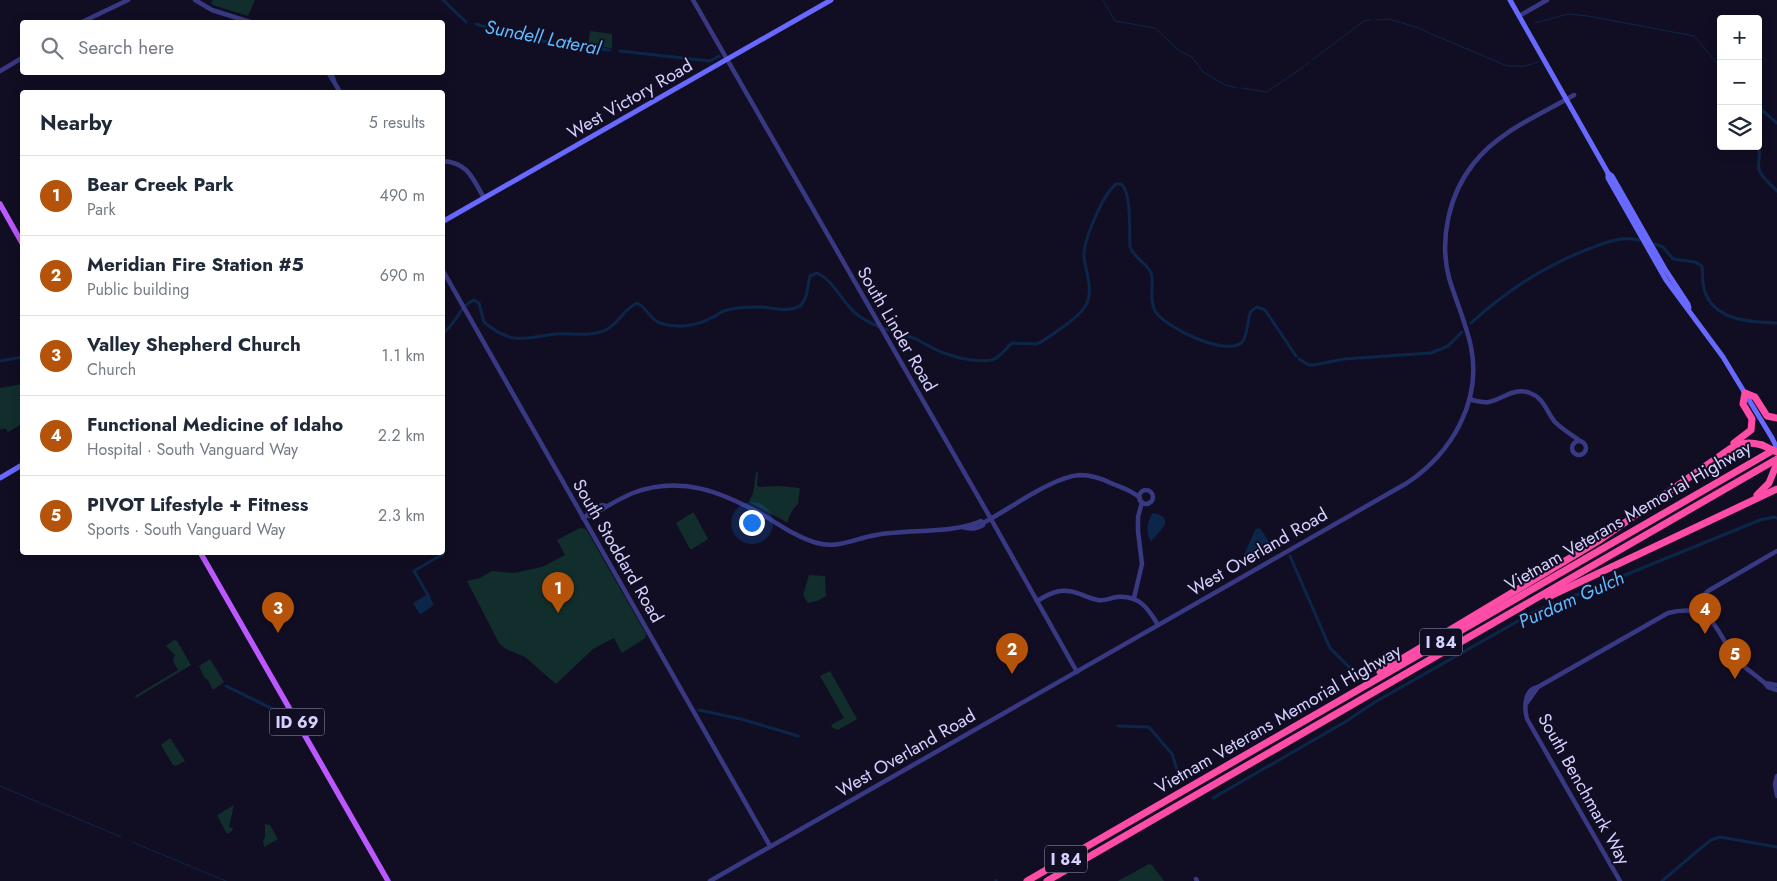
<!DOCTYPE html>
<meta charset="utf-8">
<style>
:root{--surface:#fff;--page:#f6f6f7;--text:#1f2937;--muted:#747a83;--line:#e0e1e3;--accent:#b45309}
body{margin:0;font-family:Jost,sans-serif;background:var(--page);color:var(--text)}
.controls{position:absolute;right:15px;top:15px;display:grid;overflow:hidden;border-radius:5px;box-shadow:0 2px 12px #0003}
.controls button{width:45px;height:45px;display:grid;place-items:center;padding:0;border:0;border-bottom:1px solid var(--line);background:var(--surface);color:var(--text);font:25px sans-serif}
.you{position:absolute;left:751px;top:522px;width:18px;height:18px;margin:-12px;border:4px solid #fff;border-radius:50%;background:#1a73e8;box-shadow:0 0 0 8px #1a73e833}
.badge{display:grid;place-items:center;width:32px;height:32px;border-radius:50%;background:var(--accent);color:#fff;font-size:16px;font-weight:700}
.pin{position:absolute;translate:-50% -41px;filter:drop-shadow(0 1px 2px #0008)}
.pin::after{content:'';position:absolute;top:26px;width:18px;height:15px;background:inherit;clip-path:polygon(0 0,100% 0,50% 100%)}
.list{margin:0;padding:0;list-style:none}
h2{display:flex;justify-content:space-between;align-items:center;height:65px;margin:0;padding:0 20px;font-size:21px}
h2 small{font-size:16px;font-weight:400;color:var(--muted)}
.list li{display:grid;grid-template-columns:32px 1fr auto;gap:15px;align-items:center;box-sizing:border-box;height:80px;padding:0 20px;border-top:1px solid var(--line)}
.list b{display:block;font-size:19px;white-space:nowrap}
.list p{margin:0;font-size:16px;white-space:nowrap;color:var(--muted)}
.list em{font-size:16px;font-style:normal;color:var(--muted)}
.icon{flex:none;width:28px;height:28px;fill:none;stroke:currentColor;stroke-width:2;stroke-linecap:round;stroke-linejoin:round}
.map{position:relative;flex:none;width:1777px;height:881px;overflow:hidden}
.search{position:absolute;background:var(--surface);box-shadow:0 2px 12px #0003;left:20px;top:20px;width:425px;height:55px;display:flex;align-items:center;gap:12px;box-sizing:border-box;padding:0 18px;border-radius:5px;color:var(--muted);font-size:19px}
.panel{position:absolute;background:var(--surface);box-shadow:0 2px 12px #0003;left:20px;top:90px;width:425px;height:465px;border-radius:5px}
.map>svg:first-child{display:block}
.green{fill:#112e2c}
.water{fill:#0c264a}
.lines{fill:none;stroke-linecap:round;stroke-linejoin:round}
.stream{stroke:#0c264a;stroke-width:1}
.canal{stroke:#0c264a;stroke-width:3}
.tertiary{stroke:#393983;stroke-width:4.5}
.secondary{stroke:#6869ff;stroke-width:5}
.primary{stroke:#bb58ff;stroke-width:5.5}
.motorway{stroke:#ff4ca7;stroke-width:7}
.secondary-bridge{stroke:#6869ff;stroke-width:5}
.motorway-bridge{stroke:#ff4ca7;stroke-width:7}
.labels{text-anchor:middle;stroke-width:4;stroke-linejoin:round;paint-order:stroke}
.shield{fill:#110e24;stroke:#9a96bd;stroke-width:1}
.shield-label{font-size:16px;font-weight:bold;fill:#d5d1ff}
.street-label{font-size:18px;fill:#d5d1ff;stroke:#110e24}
.water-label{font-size:19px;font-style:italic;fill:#5fbaff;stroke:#110e24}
</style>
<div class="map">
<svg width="1777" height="881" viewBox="0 0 1777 881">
<rect width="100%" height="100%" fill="#110e24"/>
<g class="green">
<path d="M213,0H255L248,16L213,5L211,2Z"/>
<path d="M590,31L612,34V48L588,46Z"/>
<path d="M22,384V424L8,432L5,428L1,430L0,427V388Z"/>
<path d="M758,471L757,485L759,487L779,486L800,488L798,504C793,508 788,517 788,523L749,502L753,493L756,473Z"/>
<path d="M692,513H694L708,539L692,549H690L676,523Z"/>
<path d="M580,528L586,529L646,634L645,638L622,653L614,638L593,649L556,684L525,657L506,649L499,643L467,581L480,578L492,571L514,573L542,567L565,555L557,540Z"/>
<path d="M809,575L825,576L826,596L817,601L808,603L803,595Z"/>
<path d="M174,640L177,641L191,665L136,698L135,696L178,670L173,661L175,655L166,646Z"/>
<path d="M210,659L224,682L213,690L208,680L204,677L199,666Z"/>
<path d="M830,671L857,719L838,730L833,728L831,725L844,718L820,676Z"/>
<path d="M170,738L185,761L176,766L173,765L161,745Z"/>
<path d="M234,805L229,827L233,828L232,831L227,834L217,815Z"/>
<path d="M265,824L270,825L278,839L264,847L263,841L265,837Z"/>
<path d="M1149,864L1152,865L1164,881H1118Z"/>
</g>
<g class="water">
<path d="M1153,513C1177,518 1160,531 1151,541C1145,533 1147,521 1153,513Z"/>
<path d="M1258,528L1261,529L1270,544L1269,551L1251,560L1246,559L1244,555L1255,530Z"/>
<path d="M428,594L434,605L421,614L419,613L413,603Z"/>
</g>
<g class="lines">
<g class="stream">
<path d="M1103,0L1115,21L1155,28L1178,50L1192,57L1203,72L1225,85L1237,88"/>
<path d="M1376,20L1388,19L1413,26L1507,66H1525L1538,62"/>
<path d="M1535,23L1568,14L1588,16L1694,36L1721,68"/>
<path d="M1312,60L1364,21L1371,20"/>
<path d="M1306,65L1309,63"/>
<path d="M1242,88L1267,92L1303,67"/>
<path d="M0,786L121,837"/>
<path d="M132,842L226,881"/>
</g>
<g class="canal">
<path d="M443,0L466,22"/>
<path d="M476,24C519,39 565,46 610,50"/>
<path d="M620,51L710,61L719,56"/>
<path d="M1758,107L1777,123"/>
<path d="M1758,145C1762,153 1757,161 1759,169C1761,178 1771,184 1777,191"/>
<path d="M1655,244L1663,247L1673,259L1695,262L1702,266C1703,274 1702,282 1704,289C1713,321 1750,322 1777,323"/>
<path d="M1471,323C1507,290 1546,265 1591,248C1607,242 1621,236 1639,240"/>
<path d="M442,334C456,325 460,305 474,300L479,303L484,322C492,329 503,336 514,338C528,340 543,335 556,334C573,333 590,337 606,330C619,323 624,309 637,303C648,308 650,321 663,324C678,328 697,326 711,318C715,317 718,314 721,312C731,308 745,307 756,307C769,306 784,313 798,307C808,302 807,286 810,276L817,273C835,281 843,305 859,316C876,328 897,332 916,339C926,344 936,351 947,354C960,359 978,362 992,360C1000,358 1006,348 1012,343L1036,344L1043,341C1055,332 1081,317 1087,303C1093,290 1086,271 1084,257C1083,241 1103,194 1116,184H1121C1132,192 1129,233 1130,247C1134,258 1146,262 1151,273C1155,283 1148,297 1155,311C1164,327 1229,359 1243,341C1248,333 1247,320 1251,311L1257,307L1265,310L1296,356"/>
<path d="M1299,359L1309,365H1314L1344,359L1431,353L1448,346L1462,332"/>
<path d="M0,361L22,357"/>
<path d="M1290,556L1330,648L1358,676"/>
<path d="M429,597L414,571L443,554"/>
<path d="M226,686L281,713"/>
<path d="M699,710L741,719L798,736"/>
<path d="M1118,726L1149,727L1172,754L1181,782"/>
<path d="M1213,798L1345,722L1375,702L1532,613L1760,520L1774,517L1777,518"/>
<path d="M996,880V881"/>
<path d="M1662,881L1695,853L1711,840L1720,837L1777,847"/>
</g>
<g class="tertiary">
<path d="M195,0L212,10L250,22"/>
<path d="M693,0L991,519L1077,672"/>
<path d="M1519,16L1547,0"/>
<path d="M82,22L128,0"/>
<path d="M0,71L22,58"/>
<path d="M328,72L340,92"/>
<path d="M331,72L334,81"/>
<path d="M442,161C468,162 473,179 484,198"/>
<path d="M442,269L770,846"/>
<path d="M1469,399C1476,401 1482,403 1489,402C1502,399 1515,387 1530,393C1544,398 1546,411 1555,422C1562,429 1572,435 1580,441"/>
<circle cx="1579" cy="448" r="7"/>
<circle cx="1146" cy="497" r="7"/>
<path d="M588,515V512L602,505L606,506"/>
<path d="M583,518L588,515L590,516C605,508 618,499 633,493C681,475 722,492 763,515C780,525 798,538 817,543C838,549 856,538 876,535C908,529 953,534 981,521L983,523"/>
<path d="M962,527C970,530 976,529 983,525V523C1008,510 1054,476 1080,475C1091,475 1103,479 1113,484C1123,488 1133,491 1140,498"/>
<path d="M1134,598L1142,564L1138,531V517L1142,502"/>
<path d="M1037,601C1052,592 1062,587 1080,594C1085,596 1092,599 1098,600C1105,601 1110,598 1117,597C1139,595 1148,608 1158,625"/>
<path d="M1695,612L1701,598L1708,591L1777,551"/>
<path d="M1765,683L1777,685"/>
<path d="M1538,687L1668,613C1716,601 1715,634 1738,661C1746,670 1763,679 1768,687L1777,690"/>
<path d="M1526,704L1538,687C1524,689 1524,708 1527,719L1620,881"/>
<path d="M1777,776L1775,784L1777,796"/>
<path d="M1196,879L1197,881"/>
<path d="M710,881L1407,483C1452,453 1482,401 1471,347C1466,323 1456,301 1449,278C1439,239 1449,194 1474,163C1499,131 1540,115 1574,95"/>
</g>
<g class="secondary">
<path d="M1510,0L1608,173L1612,176L1665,269L1688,304L1689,308"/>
<path d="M1608,173V178L1666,280L1723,357L1772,438"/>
<path d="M442,222L831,0"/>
<path d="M0,478L22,465"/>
</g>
<g class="primary">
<path d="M0,204L22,243"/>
<path d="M200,552L388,881"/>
</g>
<g class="motorway">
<path d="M1734,443L1751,430L1752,419L1743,404L1745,393L1755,397L1767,416L1777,418"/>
<path d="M1757,495L1769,483L1777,463"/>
<path d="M1548,597L1777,489"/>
<path d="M1380,672L1600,540L1731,448C1742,442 1750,442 1762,445"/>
<path d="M1027,881L1777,448"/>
<path d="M1047,881L1777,459"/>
</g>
<path class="secondary-bridge" d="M1772,438L1777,448"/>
<path class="motorway-bridge" d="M1762,445L1777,452"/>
</g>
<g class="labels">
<g class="shield">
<rect x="1420" y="628.5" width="42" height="27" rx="4"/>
<rect x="269.5" y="708.5" width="55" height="27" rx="4"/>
<rect x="1045" y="845.5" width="42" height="27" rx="4"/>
</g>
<g class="shield-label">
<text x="1441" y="648">I 84</text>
<text x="297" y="728">ID 69</text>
<text x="1066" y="865">I 84</text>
</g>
<g class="street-label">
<text transform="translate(630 99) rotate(-30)" y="6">West Victory Road</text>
<text transform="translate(897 329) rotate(60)" y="6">South Linder Road</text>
<text transform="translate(1628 516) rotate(-30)" y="6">Vietnam Veterans Memorial Highway</text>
<text transform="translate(618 551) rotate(60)" y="6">South Stoddard Road</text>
<text transform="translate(1258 552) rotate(-30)" y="6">West Overland Road</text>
<text transform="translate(1278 719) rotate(-30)" y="6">Vietnam Veterans Memorial Highway</text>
<text transform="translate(906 753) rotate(-30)" y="6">West Overland Road</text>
<text transform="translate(1584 789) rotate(61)" y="6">South Benchmark Way</text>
</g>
<g class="water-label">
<text transform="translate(543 37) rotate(11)" y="7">Sundell Lateral</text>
<text transform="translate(1571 599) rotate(-24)" y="7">Purdam Gulch</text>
</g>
</g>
</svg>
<div class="controls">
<button>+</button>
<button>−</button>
<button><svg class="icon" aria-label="layers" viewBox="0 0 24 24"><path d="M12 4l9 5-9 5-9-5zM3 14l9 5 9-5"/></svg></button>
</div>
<div class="you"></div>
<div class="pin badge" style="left:558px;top:613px">1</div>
<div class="pin badge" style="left:1012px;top:674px">2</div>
<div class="pin badge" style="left:278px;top:633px">3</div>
<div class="pin badge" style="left:1705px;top:634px">4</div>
<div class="pin badge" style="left:1735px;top:679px">5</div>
<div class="search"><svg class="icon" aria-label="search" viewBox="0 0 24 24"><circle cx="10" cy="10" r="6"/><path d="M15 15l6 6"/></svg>Search here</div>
<section class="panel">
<h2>Nearby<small>5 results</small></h2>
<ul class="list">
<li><span class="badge">1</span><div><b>Bear Creek Park</b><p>Park</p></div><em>490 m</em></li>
<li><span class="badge">2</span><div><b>Meridian Fire Station #5</b><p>Public building</p></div><em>690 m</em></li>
<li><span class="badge">3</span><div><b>Valley Shepherd Church</b><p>Church</p></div><em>1.1 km</em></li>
<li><span class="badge">4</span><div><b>Functional Medicine of Idaho</b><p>Hospital · South Vanguard Way</p></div><em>2.2 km</em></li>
<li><span class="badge">5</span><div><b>PIVOT Lifestyle + Fitness</b><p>Sports · South Vanguard Way</p></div><em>2.3 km</em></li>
</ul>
</section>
</div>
